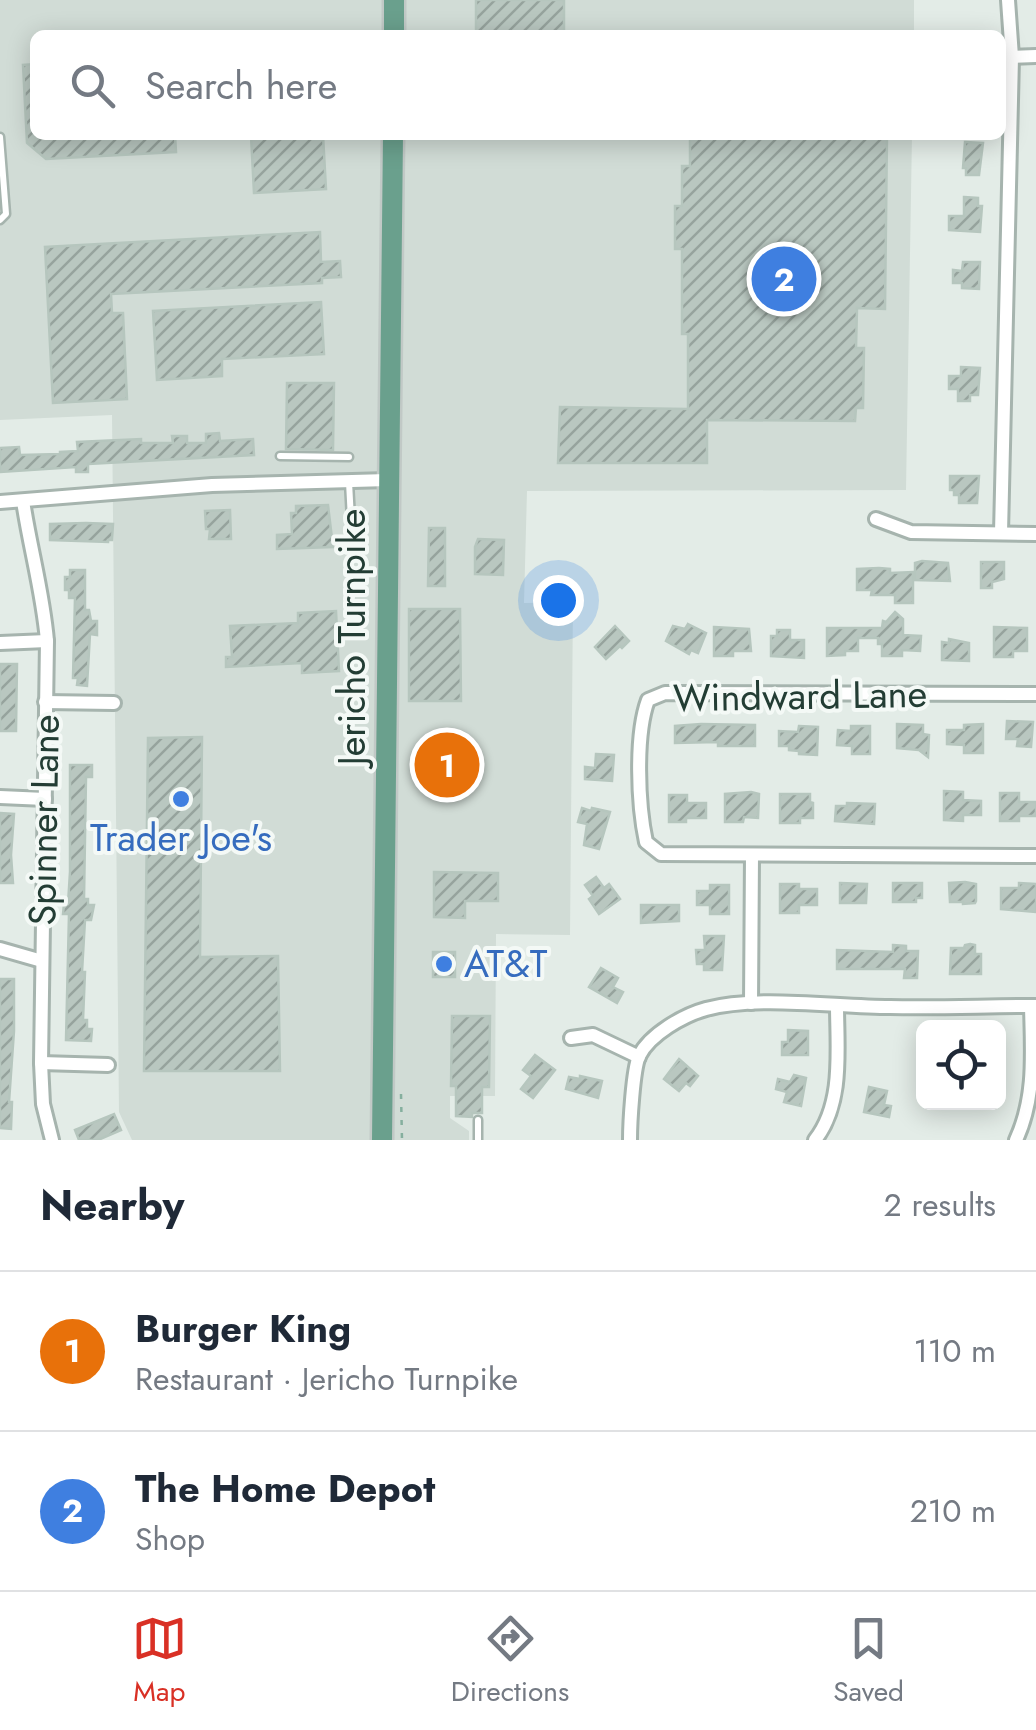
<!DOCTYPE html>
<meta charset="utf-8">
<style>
:root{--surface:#fff;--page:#f6f6f7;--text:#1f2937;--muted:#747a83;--line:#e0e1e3;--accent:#d93025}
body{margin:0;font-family:Jost,sans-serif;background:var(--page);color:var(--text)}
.controls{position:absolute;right:30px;bottom:30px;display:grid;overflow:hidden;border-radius:15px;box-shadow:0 5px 25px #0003}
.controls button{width:90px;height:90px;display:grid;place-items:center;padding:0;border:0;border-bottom:2px solid var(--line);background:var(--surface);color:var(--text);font:50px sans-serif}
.you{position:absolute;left:558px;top:600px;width:35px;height:35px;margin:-25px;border:8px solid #fff;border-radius:50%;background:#1a73e8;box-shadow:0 0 0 15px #1a73e833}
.badge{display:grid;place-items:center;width:65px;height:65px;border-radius:50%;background:var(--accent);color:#fff;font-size:32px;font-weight:700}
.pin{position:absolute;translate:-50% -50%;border:5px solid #fff;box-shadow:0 2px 10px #0006}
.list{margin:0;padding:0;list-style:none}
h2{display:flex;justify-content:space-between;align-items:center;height:130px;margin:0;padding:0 40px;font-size:42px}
h2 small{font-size:32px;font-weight:400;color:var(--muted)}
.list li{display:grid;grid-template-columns:65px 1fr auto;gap:30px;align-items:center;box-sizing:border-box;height:160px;padding:0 40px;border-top:2px solid var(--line)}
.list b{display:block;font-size:38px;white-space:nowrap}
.list p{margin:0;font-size:32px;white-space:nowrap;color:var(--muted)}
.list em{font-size:32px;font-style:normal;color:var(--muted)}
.icon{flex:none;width:55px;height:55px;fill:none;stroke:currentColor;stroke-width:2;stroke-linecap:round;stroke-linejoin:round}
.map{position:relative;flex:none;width:1036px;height:1140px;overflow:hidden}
.search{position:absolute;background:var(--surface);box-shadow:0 5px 25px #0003;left:30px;right:30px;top:30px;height:110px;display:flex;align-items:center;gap:25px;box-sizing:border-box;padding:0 35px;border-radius:15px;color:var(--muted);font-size:38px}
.sheet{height:450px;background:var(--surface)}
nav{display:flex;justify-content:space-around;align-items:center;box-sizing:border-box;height:140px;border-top:2px solid var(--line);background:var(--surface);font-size:28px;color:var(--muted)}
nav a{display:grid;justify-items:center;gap:5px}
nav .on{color:var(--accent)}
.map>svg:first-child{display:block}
.built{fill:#d1dcd6}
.building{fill:url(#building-hatch);stroke:#b6c6be;stroke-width:2.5}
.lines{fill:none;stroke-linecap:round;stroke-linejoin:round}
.lane-casing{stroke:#a6b4ae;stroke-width:11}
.street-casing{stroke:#a6b4ae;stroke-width:18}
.primary-casing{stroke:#c1c9c6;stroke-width:25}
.path{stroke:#85af9e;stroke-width:2.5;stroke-dasharray:5 8;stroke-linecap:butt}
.lane{stroke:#fff;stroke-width:6}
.street{stroke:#fff;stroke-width:12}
.primary{stroke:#6aa08d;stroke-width:20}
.shop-dot{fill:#3f7fe0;stroke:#f4f9f6;stroke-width:4}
.labels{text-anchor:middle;stroke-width:8;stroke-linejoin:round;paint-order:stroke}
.street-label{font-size:38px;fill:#233d34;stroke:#f4f9f6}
.shop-label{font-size:38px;fill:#366cbe;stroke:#f4f9f6}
</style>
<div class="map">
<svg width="1036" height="1140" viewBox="0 0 1036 1140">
<defs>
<pattern id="building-hatch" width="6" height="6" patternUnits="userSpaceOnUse" patternTransform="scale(2.5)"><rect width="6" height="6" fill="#b9c7c0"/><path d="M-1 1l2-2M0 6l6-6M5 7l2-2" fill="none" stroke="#96a39d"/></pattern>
</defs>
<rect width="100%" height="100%" fill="#e3ece7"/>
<path class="built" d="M0,0H914V35H35V135H912L906,490L527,491L524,603L573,602L570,935L496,934L495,1096H450V1118L469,1131V1140H132L119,1112L112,415L0,420Z"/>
<g class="building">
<rect x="476" y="0" width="88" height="35"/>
<path d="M35,64V135H175L176,152L46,159L27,143L23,65Z"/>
<path d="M323,135L326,189L254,193L251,136Z"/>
<path d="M690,135H887L885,309L857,308L856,348H864L863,408H856L855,421L707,420V463H558L560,407L688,409V334H682V249H675V206H682V166H690Z"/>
<path d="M965,142L983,143L979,175H966V168H963Z"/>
<path d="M964,197L978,198V206H982L980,232L949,230V216H964Z"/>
<path d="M320,232L321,262L340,261L341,277L322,278V283L111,294L112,313H123L127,399L53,403L45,247Z"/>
<path d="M963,262H980L979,289L962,288V283H953V270L962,271Z"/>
<path d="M321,302L324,354L222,359V376L157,380L153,311Z"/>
<path d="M961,367L980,368L978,395H970V401H958V389H949V376H961Z"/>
<path d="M287,383H334L333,450L286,449Z"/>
<path d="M219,433L220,441L253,439L254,455L88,464V472H76V467L0,472V448L19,447L20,455L60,454V452L78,451L77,442L141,439V443H173L172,436H187V443H206V434Z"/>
<path d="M950,476H979L977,503H959V495H954V490H950Z"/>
<path d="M328,505L333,547L277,549V535L292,534L291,513H296V506Z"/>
<path d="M230,510L231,539H209L210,529H206L205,511Z"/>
<path d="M86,523L113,524L112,540H108V542L50,540V524Z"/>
<path d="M429,528H445V586H428Z"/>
<path d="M478,539L504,540L503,575L475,574V547Z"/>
<path d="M922,561L948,563L950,581L915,580V563Z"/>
<path d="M981,562H1004V579L992,582V588H981Z"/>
<path d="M879,568L890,569V573L913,572V603H895V595H871L872,590H857V569Z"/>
<path d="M70,570H85V610H89L91,621H97V635L90,634L87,686L77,685L78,678H73L75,598H69V590H65V577H70Z"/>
<path d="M409,609H460L461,701H409Z"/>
<path d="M336,611L339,671L302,673V663L226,667V657H232L230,626L298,623V613Z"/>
<path d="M895,612L903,619V635L921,636L920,651L902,650V656H882V644H878V638H858V651H845V655L827,656V628H882L883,621L886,622Z"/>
<path d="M688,624L706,633L698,653L691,650L689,654L666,641L673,626L685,629Z"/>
<path d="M615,626L629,641L622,648L620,646L606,659L595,647Z"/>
<path d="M714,627L749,629L751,651H733V656H714Z"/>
<path d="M994,627L1027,628V651H1013V657H994Z"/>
<path d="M777,630H790V640H804V658L771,656V636H777Z"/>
<path d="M949,639L969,643V661L942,660V642L949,643Z"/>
<path d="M0,664H17L16,731H0Z"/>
<path d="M1007,721L1033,722L1031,747L1017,746L1018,739H1006Z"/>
<path d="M701,724L755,725V746H718V742L675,743V726Z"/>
<path d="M897,724L923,725V734L929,735L928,757L919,750L897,748Z"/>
<path d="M983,724V753H964V745L947,744V730H964V725Z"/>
<path d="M799,726L818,727L817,755L799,754V751L789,750V746H779V731L798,732Z"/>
<path d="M851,726H870V754H852V746L837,745L838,730L851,731Z"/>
<path d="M202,737L200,957L278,956L280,1071H144L148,738Z"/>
<path d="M431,746L470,747V757H462V772H431Z"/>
<path d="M596,754L614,755L612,781L585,779V767L595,768Z"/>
<path d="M70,765H92V777H86L84,899H88V905H94L91,920H85L82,972H85L83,1020H87V1029H92L91,1041L66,1040L69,914H63L64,904H68L70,872Z"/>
<path d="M944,791L963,792V800L981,801V815H963V821L944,820Z"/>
<path d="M751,792L759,794L758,818L744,817L743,822H725V794Z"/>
<path d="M1000,793H1019V802H1036V816H1019V821H1000Z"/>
<path d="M780,794H810V802L813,803V818H800V823H780Z"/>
<path d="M669,795H687V803H706V818H686V822H669Z"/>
<path d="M847,803L875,804L874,824L835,821L836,806H847Z"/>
<path d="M582,808L591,811L592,808L610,812L599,849L584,845L587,824L578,822Z"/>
<path d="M0,813L14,814L11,855L13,883H0Z"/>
<path d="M434,872L498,873V901H465V918L434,917Z"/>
<path d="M596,877L604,888L609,884L620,899L599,914L589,899L593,896L585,885Z"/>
<path d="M965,882L976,884V901L975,903L963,904V902H950L949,883Z"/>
<path d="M840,883L867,884L866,903H840Z"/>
<path d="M893,883H922V898H916V902H893Z"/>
<path d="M1019,883L1036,884V912L1001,909V888H1019Z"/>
<path d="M780,884H799V889H817V905H799V913H780Z"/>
<path d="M710,885H729V914H710V905H697V891H710Z"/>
<path d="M641,905H679V921L641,923Z"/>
<path d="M704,936H724L722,970H704V964H697L696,950H705Z"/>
<path d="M970,944L975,945V954H981V974H950L951,948H964L965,945Z"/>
<path d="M893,945L906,946V951H918L917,978H904L905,969H837V950L893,952Z"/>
<rect x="433" y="952" width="22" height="25"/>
<path d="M601,968L618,978L613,987L623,992L617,1003L589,987Z"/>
<path d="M0,979H14V1031L9,1102H12L11,1129L0,1128Z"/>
<path d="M452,1016H490L489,1087H482V1113H472V1117L456,1116V1086H451Z"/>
<path d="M788,1030L808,1031V1055H782V1042H788Z"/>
<path d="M535,1055L555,1070L533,1098L521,1089L531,1076L523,1070Z"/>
<path d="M679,1059L698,1076L690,1086L686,1083L679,1091L664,1079Z"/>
<path d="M794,1075L806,1078L801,1106L784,1102L787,1092L776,1089L778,1079L790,1082Z"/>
<path d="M580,1076L602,1081L598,1098L566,1089L569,1077L580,1079Z"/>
<path d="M869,1087L887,1091L884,1105L891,1106L889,1117L864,1112Z"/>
<path d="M114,1114L121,1130L98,1140H79L75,1130Z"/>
</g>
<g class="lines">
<defs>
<g id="lane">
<path d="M0,137L6,214L0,220"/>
<path d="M280,456L349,457"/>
<path d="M349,482L352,538"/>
<path d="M478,1140V1120"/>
</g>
<g id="street">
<path d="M1012,57L1036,56"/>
<path d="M23,501C30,548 43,593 47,641L41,1063L43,1104L52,1140"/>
<path d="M0,502L212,485L388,480"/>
<path d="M876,519L911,532L1036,534"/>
<path d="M1001,533L1012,57L1008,0"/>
<path d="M0,643L47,641"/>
<path d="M1036,694L665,693L648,700C635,735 638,805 646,842L661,854L1036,856"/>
<path d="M45,702L114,703"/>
<path d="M0,797L45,799"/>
<path d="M0,949L42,961"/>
<path d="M751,1003L752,855"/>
<path d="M571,1038L593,1035L639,1057"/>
<path d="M41,1063L108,1065"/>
<path d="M630,1140C630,1123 633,1070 639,1056C650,1034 684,1015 706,1009C758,995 835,1007 890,1007C939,1008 987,1006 1036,1006"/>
<path d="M815,1140C844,1103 837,1049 837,1005"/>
<path d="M1016,1140C1036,1097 1032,1052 1031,1006"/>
</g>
<g id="primary">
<path d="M394,35V0"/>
<path d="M382,1140L393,135"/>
</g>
</defs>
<use href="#lane" class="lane-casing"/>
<use href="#street" class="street-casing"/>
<use href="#primary" class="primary-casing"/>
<path class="path" d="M401,1094L402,1140"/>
<use href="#lane" class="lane"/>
<use href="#street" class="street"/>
<use href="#primary" class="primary"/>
</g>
<g class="shop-dot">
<circle cx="181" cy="799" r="10"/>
<circle cx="444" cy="964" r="10"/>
</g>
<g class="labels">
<g class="street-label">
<text transform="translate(352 637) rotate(-90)" y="13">Jericho Turnpike</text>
<text transform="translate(800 696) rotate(-1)" y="13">Windward Lane</text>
<text transform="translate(44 820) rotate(-89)" y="13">Spinner Lane</text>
</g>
<g class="shop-label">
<text x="181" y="851">Trader Joe's</text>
<text x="464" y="977" text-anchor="start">AT&amp;T</text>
</g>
</g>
</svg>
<div class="controls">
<button><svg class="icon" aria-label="locate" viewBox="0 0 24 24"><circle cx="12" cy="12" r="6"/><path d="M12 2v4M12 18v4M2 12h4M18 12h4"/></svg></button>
</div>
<div class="you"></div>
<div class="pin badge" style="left:447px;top:765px;background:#e8710a">1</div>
<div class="pin badge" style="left:784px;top:279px;background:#3f7fe0">2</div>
<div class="search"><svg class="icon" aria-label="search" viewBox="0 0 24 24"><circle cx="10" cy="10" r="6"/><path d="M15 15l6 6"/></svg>Search here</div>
</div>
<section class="sheet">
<h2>Nearby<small>2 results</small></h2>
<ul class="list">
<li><span class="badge" style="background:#e8710a">1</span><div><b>Burger King</b><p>Restaurant · Jericho Turnpike</p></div><em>110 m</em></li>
<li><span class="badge" style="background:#3f7fe0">2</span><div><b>The Home Depot</b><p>Shop</p></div><em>210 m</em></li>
</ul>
</section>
<nav>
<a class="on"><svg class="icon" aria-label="map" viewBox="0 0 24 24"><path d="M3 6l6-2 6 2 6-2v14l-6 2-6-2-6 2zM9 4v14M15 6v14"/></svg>Map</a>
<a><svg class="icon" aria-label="directions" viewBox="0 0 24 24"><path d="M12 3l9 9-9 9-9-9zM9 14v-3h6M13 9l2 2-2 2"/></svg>Directions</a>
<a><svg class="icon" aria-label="saved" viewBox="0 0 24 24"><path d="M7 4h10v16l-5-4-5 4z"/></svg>Saved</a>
</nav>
